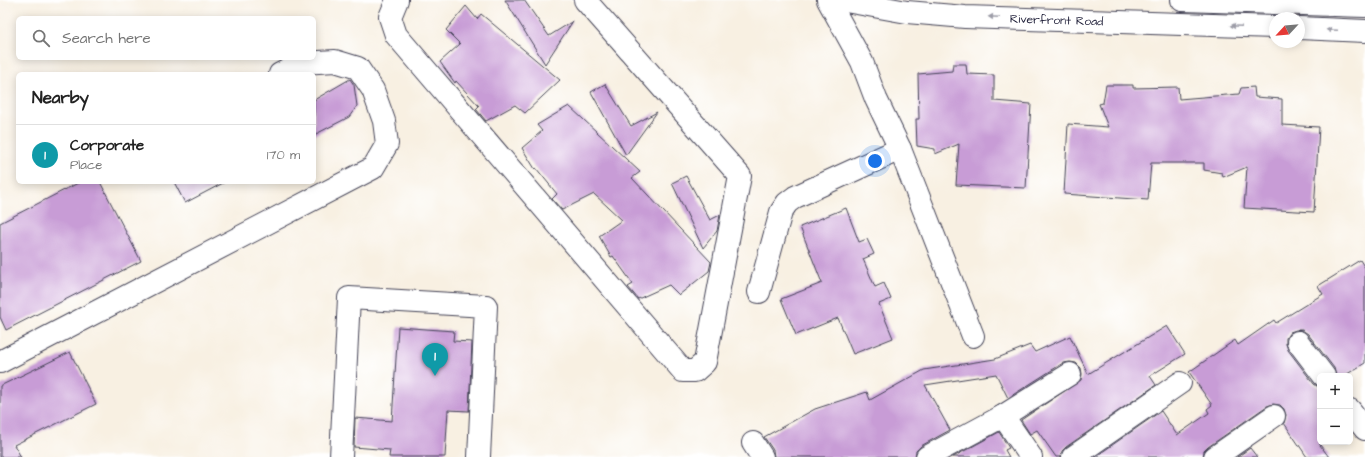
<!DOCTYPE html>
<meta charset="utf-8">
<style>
:root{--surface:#fff;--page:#f2f2f2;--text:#222;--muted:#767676;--line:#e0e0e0;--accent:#d1495b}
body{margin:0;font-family:"Architects Daughter",sans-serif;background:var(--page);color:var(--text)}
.controls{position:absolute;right:12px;bottom:12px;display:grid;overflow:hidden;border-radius:6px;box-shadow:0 2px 10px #0003}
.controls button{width:36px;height:36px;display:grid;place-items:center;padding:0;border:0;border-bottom:1px solid var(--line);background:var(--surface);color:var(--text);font:20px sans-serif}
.compass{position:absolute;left:1269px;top:12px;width:36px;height:36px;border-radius:50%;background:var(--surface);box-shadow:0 2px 10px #0003;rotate:244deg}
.you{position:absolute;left:875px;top:161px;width:14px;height:14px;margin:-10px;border:3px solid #fff;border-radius:50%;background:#1a73e8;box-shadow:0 0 0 6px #1a73e833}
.badge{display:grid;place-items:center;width:26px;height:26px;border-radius:50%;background:var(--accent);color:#fff;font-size:13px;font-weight:700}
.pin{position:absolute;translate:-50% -33px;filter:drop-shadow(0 1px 2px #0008)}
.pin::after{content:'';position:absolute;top:21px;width:14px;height:12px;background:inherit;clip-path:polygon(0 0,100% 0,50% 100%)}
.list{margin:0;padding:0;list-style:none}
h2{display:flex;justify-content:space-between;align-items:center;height:52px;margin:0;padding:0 16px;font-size:17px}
h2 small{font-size:13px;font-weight:400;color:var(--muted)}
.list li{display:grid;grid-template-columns:26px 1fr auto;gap:12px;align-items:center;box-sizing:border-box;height:60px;padding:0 16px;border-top:1px solid var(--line)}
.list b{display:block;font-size:15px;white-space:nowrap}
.list p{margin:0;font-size:13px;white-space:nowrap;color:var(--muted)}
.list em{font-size:13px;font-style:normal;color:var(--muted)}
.icon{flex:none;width:22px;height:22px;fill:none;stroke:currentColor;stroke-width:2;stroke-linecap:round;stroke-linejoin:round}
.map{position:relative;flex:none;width:1365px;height:457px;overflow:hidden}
.search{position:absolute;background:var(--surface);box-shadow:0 2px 10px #0003;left:16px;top:16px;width:300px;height:44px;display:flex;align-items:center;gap:10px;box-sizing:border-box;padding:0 14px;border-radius:6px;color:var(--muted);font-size:15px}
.panel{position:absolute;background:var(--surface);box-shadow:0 2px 10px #0003;left:16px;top:72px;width:300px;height:112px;border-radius:6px}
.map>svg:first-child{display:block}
.building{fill:#c89cd6}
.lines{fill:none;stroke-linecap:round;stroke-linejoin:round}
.minor-casing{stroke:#424154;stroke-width:24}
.minor{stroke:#fff;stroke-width:22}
.oneway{fill:#9c9ca7}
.labels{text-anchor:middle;stroke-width:4;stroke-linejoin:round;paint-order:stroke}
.street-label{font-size:12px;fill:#22223b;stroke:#fff}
</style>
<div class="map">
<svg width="1365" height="457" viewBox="0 0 1365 457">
<rect width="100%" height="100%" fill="#fff"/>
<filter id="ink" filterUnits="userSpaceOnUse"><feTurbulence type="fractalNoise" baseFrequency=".025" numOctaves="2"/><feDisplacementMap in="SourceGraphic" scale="8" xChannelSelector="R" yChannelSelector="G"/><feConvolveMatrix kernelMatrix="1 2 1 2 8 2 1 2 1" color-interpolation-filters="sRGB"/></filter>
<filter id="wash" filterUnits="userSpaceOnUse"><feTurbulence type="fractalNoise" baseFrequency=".012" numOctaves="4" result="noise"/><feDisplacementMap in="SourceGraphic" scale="16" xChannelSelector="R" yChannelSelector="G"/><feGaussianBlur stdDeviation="0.9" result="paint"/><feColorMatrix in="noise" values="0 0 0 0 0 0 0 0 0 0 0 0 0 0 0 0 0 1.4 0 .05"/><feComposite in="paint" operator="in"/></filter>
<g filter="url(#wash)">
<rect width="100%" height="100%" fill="#f8f0e2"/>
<g id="blocks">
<g class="building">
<path d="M505,0H524L549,36L573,21L545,64Z"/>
<path d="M466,6L477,19L481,14L560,80L525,113L515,105L486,121L476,109L479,106L456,81L455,83L440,62L460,44L446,30Z"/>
<path d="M953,64H966L967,74L994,75V101L1031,104L1026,188L956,185L959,144L935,154V149L917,146L916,119H919L918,74L952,71Z"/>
<path d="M350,79L354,85L357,106L349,117L314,135V100Z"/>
<path d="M605,84L631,126L657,112L626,155L591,92Z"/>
<path d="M1106,85H1133V88L1178,87L1179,99L1239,94L1241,88L1254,87L1255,97L1282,99V125L1319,127L1314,212L1244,208L1247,167L1223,177L1222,173L1204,170V163H1151L1148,200L1064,194L1068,124L1108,127L1099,104L1103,103Z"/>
<path d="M569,106L640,172L632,178L711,262L709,271L679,295L669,285L638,299L628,287L633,284L613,256L611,257L599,236L622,220L594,194L562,210L552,199L557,194L536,168L535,169L522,148L542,131L537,125Z"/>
<path d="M686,176L710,220L720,215L717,231L703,248L672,183Z"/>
<path d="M80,182H100L141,261L6,330L0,317V223Z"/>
<path d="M174,182H225L185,203Z"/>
<path d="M846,208L859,242L867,239L874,254L863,259L875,287L884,283L891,299L879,304L893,338L853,354L838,318L796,335L781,299L822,283L800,227Z"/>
<path d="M1360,260L1365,268V363L1344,376H1336L1334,368L1308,334L1302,330H1296L1290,332L1286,338V344L1288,350L1314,384L1320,388V445L1329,457H1307L1284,423L1286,415L1284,409L1280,405L1273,404L1267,406L1208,447L1204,451L1203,457H1095L1161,411L1177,435L1209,413L1207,409L1212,405L1189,372L1235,340L1238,345L1274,320L1276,323L1323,294L1318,286Z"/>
<path d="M1167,326L1185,354L1150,376L1156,385L1066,447L1062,451L1061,457H1056L1037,430L1030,434L1021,420L1081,380L1082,374L1081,368L1076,363L1070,362L1063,363L1008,398L996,374L925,385L950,430L921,446L916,451L915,457H774L773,450L764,437L815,409L867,392L870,400L924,370L995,359L1030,345L1035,352L1070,336L1088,374Z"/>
<path d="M398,327L454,331L453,341L472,342L469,411L448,410L445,457H389L390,450L354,447L355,418L392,421Z"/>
<path d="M70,352L96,404L14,445L21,457H0V386Z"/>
<path d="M999,432L1009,448L1005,450L1009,457H953Z"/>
<path d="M1250,448L1257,457H1237Z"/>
</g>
</g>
</g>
<g filter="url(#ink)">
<use href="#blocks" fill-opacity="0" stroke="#424154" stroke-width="1"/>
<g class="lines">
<defs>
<g id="minor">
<path d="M397,0L390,17L396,35L683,371H695L705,362L740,176L585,0"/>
<path d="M828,0L862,62L876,99L900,149L973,336"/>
<path id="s1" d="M840,0L907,12L965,17L1275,27"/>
<path d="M1182,0L1365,6"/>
<path d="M1299,28L1365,31"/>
<path d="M759,292L781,212L787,203L795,197L900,149"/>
<path d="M1298,342L1324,376"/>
<path d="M0,362L373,168L387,144L384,121L373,90L358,68L335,61L302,63L280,74"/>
<path d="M1350,410L1365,429"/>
<path d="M1003,416L1031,457"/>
<path d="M753,443L762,457"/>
<path d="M341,457L349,298L486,306L479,457"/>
<path d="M927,457L1003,416L1070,374"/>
<path d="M1073,457L1180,383"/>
<path d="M1215,457L1274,416"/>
</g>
</defs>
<use href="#minor" class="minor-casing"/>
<use href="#minor" class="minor"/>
</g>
<defs><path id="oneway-solid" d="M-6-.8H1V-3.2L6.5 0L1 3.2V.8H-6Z"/></defs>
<g class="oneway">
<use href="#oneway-solid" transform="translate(994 17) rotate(-178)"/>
<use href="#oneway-solid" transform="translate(1236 26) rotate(-178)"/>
<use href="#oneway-solid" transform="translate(1332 30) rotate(-178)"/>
</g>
</g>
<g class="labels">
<g class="street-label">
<text dy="4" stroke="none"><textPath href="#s1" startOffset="218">Riverfront Road</textPath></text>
</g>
</g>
</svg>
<div class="controls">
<button>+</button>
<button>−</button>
</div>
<svg class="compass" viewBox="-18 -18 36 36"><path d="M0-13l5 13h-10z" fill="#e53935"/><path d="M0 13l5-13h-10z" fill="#767676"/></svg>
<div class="you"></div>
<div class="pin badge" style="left:435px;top:376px;background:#0f9aa8">1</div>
<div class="search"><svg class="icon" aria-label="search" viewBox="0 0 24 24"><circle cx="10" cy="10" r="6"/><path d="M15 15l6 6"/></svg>Search here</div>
<section class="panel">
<h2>Nearby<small></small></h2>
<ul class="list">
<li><span class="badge" style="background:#0f9aa8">1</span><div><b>Corporate</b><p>Place</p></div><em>170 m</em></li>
</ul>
</section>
</div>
